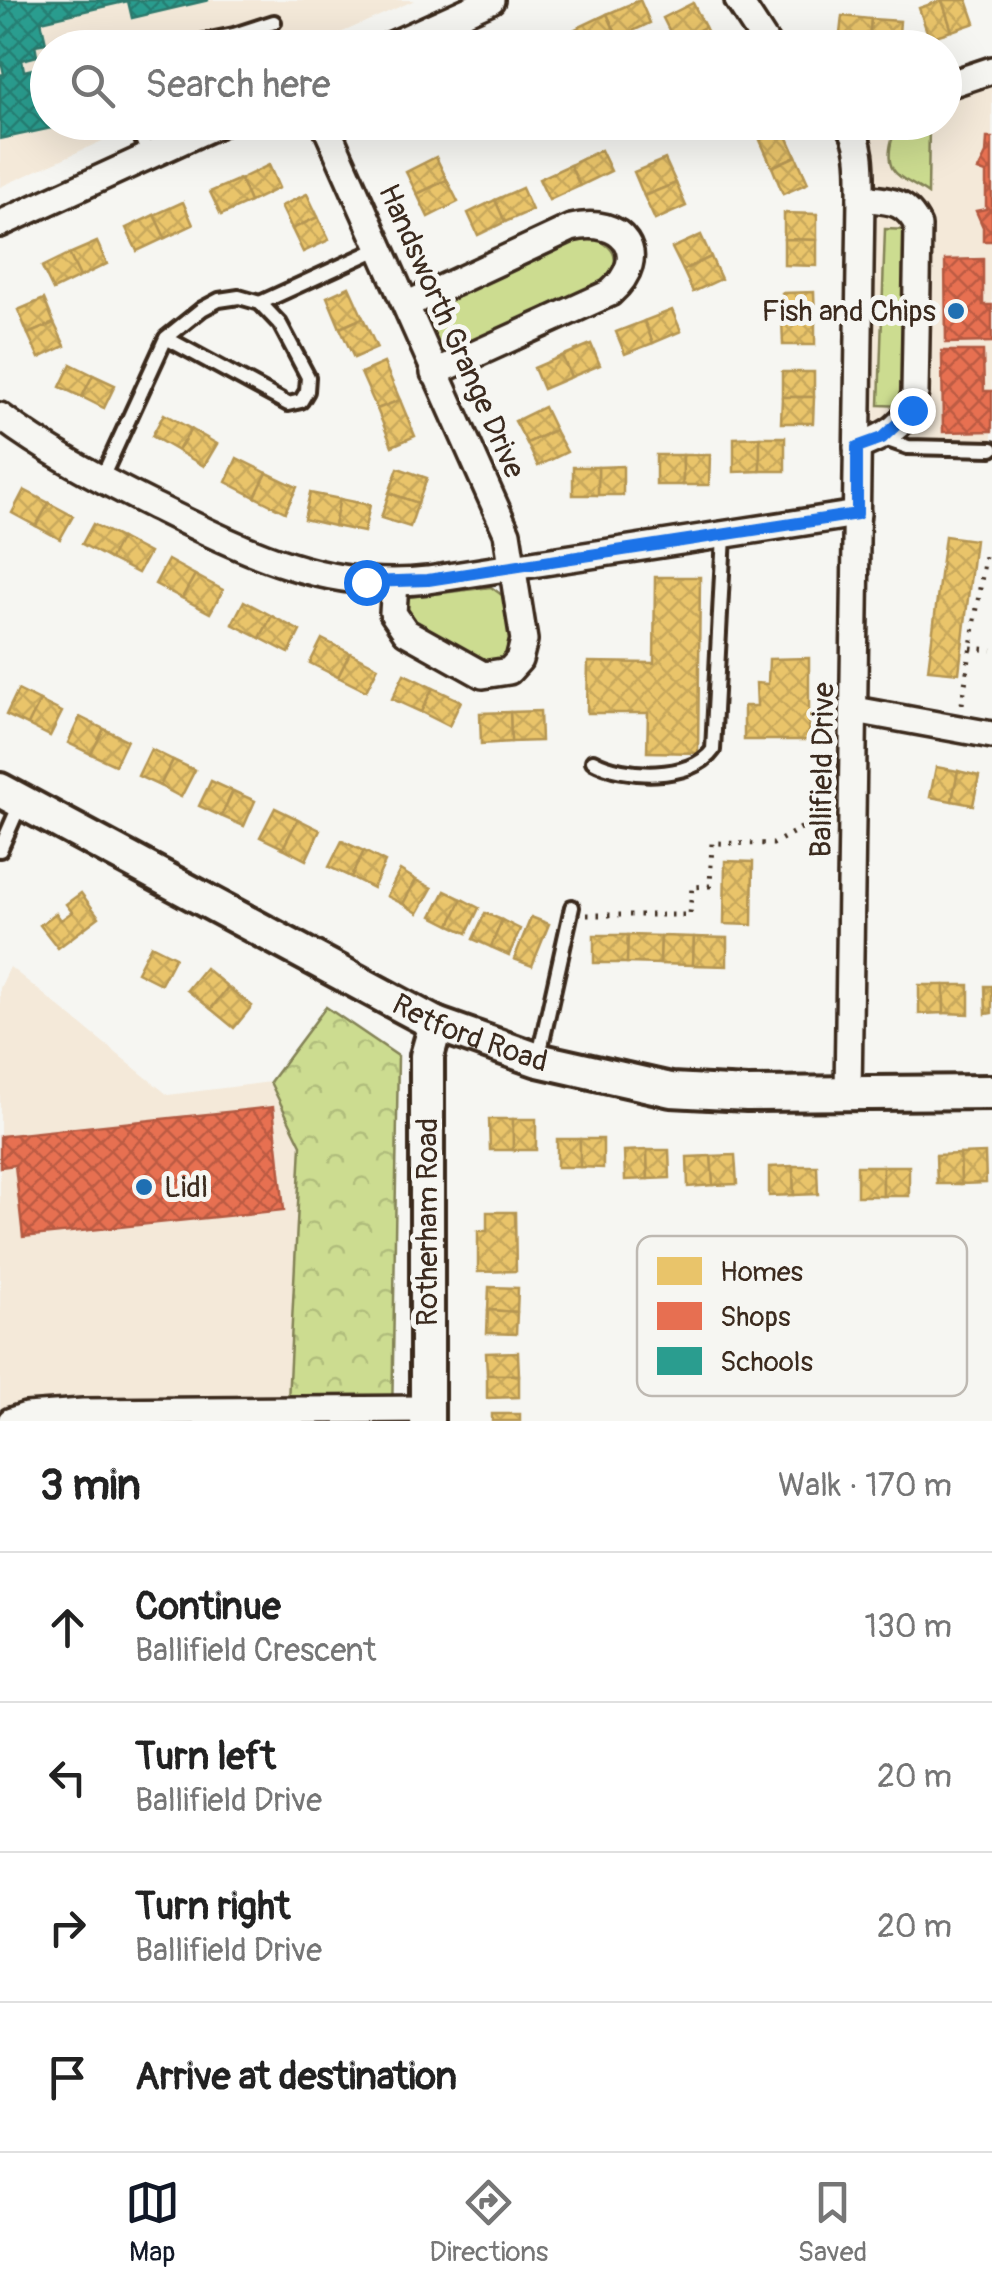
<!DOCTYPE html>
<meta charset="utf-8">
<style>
:root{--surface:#fff;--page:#f6f6f6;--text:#222;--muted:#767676;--line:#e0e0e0;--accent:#111827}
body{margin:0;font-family:Pangolin,sans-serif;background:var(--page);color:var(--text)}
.stop{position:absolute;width:30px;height:30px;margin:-22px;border:8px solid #1a73e8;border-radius:50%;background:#fff}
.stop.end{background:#1a73e8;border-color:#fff;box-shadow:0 2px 10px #0008}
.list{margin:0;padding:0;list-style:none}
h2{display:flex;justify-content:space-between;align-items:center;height:130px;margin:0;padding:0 40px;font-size:42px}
h2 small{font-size:32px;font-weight:400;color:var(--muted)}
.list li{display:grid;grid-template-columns:65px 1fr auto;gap:30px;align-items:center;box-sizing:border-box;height:150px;padding:0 40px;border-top:2px solid var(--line)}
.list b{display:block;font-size:38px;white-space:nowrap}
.list p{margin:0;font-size:32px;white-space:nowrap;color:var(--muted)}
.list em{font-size:32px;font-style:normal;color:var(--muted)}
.icon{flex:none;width:55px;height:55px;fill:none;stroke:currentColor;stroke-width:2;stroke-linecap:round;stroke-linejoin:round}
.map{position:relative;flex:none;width:992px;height:1421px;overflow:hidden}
.search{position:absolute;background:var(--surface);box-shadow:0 10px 40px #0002;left:30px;right:30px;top:30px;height:110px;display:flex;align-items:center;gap:25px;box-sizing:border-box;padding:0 35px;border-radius:55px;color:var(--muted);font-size:38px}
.sheet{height:730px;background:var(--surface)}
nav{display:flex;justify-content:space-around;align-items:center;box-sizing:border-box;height:140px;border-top:2px solid var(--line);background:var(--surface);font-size:28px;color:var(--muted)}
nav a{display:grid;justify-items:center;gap:5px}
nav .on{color:var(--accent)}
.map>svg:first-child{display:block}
.built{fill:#f4e9d9}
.green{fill:#ccdc90;stroke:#848357;stroke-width:2.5}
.forest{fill:url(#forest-crowns);stroke:#848357;stroke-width:2.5}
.homes{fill:url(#homes-cross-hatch);stroke:#b59653;stroke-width:2.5}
.shops{fill:url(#shops-cross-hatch);stroke:#b35a42;stroke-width:2.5}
.schools{fill:url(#schools-cross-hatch);stroke:#2f7a6d;stroke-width:2.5}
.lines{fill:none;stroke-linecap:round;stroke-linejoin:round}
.service-casing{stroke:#3b2a1e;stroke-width:20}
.minor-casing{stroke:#3b2a1e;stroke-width:32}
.secondary-casing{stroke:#3b2a1e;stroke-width:40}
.path{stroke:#3b2a1e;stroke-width:5;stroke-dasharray:2.5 8;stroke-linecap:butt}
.service{stroke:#f6f6f2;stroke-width:12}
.minor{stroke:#f6f6f2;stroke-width:25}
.secondary{stroke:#f6f6f2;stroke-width:32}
.route{stroke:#1a73e8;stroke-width:12}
.poi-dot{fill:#1f6fb2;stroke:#f6f6f2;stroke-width:4}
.labels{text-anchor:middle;stroke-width:10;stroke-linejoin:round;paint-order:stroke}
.poi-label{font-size:30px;fill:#3b2a1e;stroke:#f6f6f2;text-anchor:end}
.street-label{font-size:30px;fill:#3b2a1e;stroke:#f6f6f2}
.key{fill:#f6f6f2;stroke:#beb9b2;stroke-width:2.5}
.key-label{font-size:28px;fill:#3b2a1e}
</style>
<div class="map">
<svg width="992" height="1421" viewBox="0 0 992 1421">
<defs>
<pattern id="forest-crowns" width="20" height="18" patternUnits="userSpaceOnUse" patternTransform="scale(2.5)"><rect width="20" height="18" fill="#ccdc90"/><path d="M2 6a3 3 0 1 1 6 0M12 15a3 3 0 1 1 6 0" fill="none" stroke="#b0bd7c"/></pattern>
<pattern id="homes-cross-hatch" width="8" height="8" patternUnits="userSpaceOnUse" patternTransform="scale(2.5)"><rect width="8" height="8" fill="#e9c46a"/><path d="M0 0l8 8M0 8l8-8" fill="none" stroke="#c9a95b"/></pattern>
<pattern id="shops-cross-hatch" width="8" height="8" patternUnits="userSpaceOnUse" patternTransform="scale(2.5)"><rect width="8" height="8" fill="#e76f51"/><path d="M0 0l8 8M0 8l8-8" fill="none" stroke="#bc5b43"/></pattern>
<pattern id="schools-cross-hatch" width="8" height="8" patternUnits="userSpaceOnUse" patternTransform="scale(2.5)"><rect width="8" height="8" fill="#2a9d8f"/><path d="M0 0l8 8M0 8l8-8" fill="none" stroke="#258074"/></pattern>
</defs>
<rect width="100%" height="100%" fill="#f6f6f2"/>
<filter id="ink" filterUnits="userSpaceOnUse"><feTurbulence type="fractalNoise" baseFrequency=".01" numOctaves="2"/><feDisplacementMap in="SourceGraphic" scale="20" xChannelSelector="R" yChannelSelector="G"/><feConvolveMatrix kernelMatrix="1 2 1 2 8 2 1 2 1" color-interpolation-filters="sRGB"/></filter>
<g filter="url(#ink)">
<g class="built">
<path d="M0,0H415L309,47L48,48V122L142,123L0,187Z"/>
<path d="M992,70V449L896,443L857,447L855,132L869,123L944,122L945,86Z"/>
<path d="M10,967L168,1095L270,1082L301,1145L287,1421H0V988Z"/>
</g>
<g class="green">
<path d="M925,122L929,123L928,194C903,176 882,177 892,139Z"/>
<path d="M885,229L908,230L903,406L879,405Z"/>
<path d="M591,237C625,249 619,270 596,290L453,353L438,349L426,323L430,306L571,241Z"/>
<path d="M491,587L510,601L517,643L502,664L487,665L408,621L403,606L409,597Z"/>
</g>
<path class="forest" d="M326,1007L398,1056L392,1421H287L301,1145L270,1082Z"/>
<g class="homes">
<path d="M640,0L650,23L618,38L607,14Z"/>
<path d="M942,0L952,31L929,38L919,8Z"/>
<path d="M942,0H967L975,23L952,31Z"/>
<path d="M693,3L705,27L675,42L663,18Z"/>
<path d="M607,14L618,38L597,48H583L575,29Z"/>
<path d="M842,16L871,19L869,45L839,43Z"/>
<path d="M871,19L900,21L898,47L869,45Z"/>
<path d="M705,27L716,48H678L675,42Z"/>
<path d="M551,36L556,48H525Z"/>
<path d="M784,129L796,156L772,167L760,140Z"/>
<path d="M601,150L611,171L580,186L570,165Z"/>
<path d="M796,156L808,183L783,194L772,167Z"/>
<path d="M436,157L447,180L417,194L406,172Z"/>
<path d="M665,159L676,183L644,196L634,172Z"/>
<path d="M269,165L279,188L250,202L240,179Z"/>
<path d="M570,165L580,186L549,200L539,179Z"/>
<path d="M240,179L250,202L221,215L210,192Z"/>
<path d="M447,180L458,202L428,217L417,194Z"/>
<path d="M676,183L686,206L655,220L644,196Z"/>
<path d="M522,188L532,210L505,222L495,200Z"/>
<path d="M307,194L318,217L292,229L281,206Z"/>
<path d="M495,200L505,222L478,235L468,213Z"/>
<path d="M183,202L193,225L165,238L154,215Z"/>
<path d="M784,213L817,214V240L784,239Z"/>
<path d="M154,215L165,238L137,251L126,228Z"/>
<path d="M318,217L329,240L303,252L292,229Z"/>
<path d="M701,235L711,257L683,270L672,248Z"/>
<path d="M784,239L817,240V266L784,265Z"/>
<path d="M97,242L107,264L80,277L69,254Z"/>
<path d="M69,254L80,277L53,290L42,267Z"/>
<path d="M711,257L721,279L693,292L683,270Z"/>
<path d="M349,287L363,318L340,328L327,297Z"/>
<path d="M814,292L815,318L782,319V293Z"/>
<path d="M44,299L54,323L28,334L18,310Z"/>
<path d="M672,310L681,331L653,343L644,321Z"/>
<path d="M363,318L377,348L354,358L340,328Z"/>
<path d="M815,318V345H783L782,319Z"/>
<path d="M644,321L653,343L625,354L616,332Z"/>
<path d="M54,323L65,346L39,358L28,334Z"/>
<path d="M591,344L600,365L571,377L562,356Z"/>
<path d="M562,356L571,377L543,389L534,368Z"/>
<path d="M384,363L400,400L377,409L361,373Z"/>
<path d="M71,364L93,375L82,397L60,387Z"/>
<rect x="782" y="372" width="32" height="25"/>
<path d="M93,375L115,385L104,408L82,397Z"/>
<path d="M782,397H814L813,423H781Z"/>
<path d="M400,400L415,436L392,446L377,409Z"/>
<path d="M544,407L555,430L527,443L515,421Z"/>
<path d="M164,414L191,429L178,451L152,436Z"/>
<path d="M191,429L217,444L204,466L178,451Z"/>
<path d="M555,430L567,452L538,466L527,443Z"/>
<path d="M760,437V471L734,472V438Z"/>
<rect x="760" y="437" width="25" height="34"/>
<rect x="656" y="455" width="27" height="30"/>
<path d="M683,455H710L709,485H683Z"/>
<path d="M237,458L267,473L255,497L226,482Z"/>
<path d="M623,466V495H598V467Z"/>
<rect x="573" y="467" width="25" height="28"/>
<path d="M398,468L427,478L418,503L389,493Z"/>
<path d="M267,473L297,487L285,512L255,497Z"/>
<path d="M24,490L49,503L36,526L12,513Z"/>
<path d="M310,493L340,499L334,526L304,519Z"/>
<path d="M389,493L418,503L410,527L381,518Z"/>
<path d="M340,499L370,505L364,532L334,526Z"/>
<path d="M49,503L73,516L60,539L36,526Z"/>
<path d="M93,524L121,538L110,559L82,544Z"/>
<path d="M945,536L975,540L959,673L928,670Z"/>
<path d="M121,538L149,553L138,573L110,559Z"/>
<path d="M168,560L195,575L182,598L155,584Z"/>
<path d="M195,575L223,590L210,613L182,598Z"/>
<path d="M655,577H700L698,753L647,752L648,713H587L588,662L654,663Z"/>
<path d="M244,601L272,616L260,638L232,624Z"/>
<path d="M272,616L300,631L289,653L260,638Z"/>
<path d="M322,639L350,653L338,677L310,663Z"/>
<path d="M350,653L378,667L366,691L338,677Z"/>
<path d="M809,658V740H744V706H757L756,683L768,684L769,659Z"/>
<path d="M404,674L433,688L421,712L392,699Z"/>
<path d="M433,688L461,701L449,726L421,712Z"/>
<path d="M18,690L40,701L28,725L6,715Z"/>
<path d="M40,701L62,712L50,736L28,725Z"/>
<path d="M540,711L541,741L511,742L510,712Z"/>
<path d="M510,712L511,742L481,744L480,713Z"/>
<path d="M80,717L104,729L91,754L68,743Z"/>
<path d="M104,729L127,740L115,765L91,754Z"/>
<path d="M151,749L173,760L160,786L138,776Z"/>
<path d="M173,760L195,770L181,797L160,786Z"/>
<path d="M936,767L958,771L952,801L930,797Z"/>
<path d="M958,771L979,776L973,805L952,801Z"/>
<path d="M211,781L233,791L221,816L199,806Z"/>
<path d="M233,791L255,801L244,826L221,816Z"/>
<path d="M275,808L298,819L283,848L260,837Z"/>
<path d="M298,819L320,830L306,860L283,848Z"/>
<path d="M342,841L364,851L351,877L329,867Z"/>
<path d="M364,851L385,862L373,888L351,877Z"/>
<path d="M725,861L753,862L752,925L724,924Z"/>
<path d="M400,870L416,880L403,904L387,896Z"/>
<path d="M416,880L432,888L418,913L403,904Z"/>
<path d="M445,891L462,899L450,925L432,916Z"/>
<path d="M81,893L99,917L58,948L40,925L56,913L61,920L72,912L66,904Z"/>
<path d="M462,899L479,908L467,933L450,925Z"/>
<path d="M485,913L502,920L491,947L473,939Z"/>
<path d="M531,917L549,924L532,966L514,959Z"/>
<path d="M502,920L520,929L509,955L491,947Z"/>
<path d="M594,935H628L627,963H594Z"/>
<path d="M628,935L661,936L660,964L627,963Z"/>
<path d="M661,936L694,937L693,965L660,964Z"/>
<path d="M694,937L727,938V966L693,965Z"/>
<path d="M151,945L175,957L161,984L137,972Z"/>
<path d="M205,968L228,987L211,1009L187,990Z"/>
<path d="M919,985H944V1013L919,1014Z"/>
<path d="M944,985H969V1014L944,1013Z"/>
<path d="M985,986H992V1013L986,1014Z"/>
<path d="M228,987L252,1006L234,1028L211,1009Z"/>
<path d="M489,1119H513V1150H490Z"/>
<rect x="513" y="1119" width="23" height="31"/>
<rect x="557" y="1139" width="23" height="28"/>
<path d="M580,1139H603V1168L580,1167Z"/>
<path d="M647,1150L648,1179L625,1180L624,1151Z"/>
<path d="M647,1150H669L670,1178L648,1179Z"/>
<path d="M985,1153L986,1183L961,1184L960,1154Z"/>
<path d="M960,1154L961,1184H937L936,1155Z"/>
<path d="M735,1155L737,1184L713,1185L711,1156Z"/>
<path d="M711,1156L713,1185L688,1187L687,1157Z"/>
<path d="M793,1166L794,1195L769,1196V1167Z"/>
<path d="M793,1166H817L818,1194L794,1195Z"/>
<rect x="857" y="1166" width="26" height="30"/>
<rect x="883" y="1166" width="26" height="30"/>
<path d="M487,1212H515L516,1271L478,1272V1231H487Z"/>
<path d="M489,1287L518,1288L517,1312L488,1310Z"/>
<path d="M488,1310L517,1312L516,1334L487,1333Z"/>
<path d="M518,1352L519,1375H487L486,1353Z"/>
<path d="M487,1375H519V1397L487,1398Z"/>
<rect x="492" y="1414" width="28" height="7"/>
</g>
<g class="shops">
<path d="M987,138H992V241H983V227L976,211L986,209V173L978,170L986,154Z"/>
<path d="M983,259V305H992V342L946,343L945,260Z"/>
<path d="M942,351H983L984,391H992V431L943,432Z"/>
<path d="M273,1107L284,1210L23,1237L15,1165L0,1167V1136Z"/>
</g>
<path class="schools" d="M0,0H209L132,18L128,1L41,21L46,43L35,45L37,56L22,60L24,71L42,67L48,89V122H55L56,127L0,139V75L4,74L0,56Z"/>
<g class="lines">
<defs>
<g id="service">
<path d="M171,48L234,35L274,22"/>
<path d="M136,122L149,158"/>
<path d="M260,303L380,248"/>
<path d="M882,438L908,447L992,449"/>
<path d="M101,480L166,338L202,309L219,300L239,297L260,303L280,324L308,377L307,391L301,401L288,404L166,338"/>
<path d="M593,761C623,778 691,781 713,750L724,535"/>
<path d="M0,850L21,802"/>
<path d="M538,1060L572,907"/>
</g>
<g id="minor">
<path d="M738,0L769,48"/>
<path d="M385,48L491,0"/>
<path d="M944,86L992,70"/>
<path d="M324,122L507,533L524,640L519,660L509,671L483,675L406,632L393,613L395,583"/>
<path d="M0,224L223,122"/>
<path d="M406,305L571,228C622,215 653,255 610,293L434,373"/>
<path d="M0,416C46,451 100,479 152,505C243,550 323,592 428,580L857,514"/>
<path d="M857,447C885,436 909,426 915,393L918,226C905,199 888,201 861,198"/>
<path d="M855,710L992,735"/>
<path d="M848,1093L861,198C861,172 863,145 848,122"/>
<path d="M11,1421L26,1416L83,1412L426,1409"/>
</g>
<g id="secondary">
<path id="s1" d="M0,790L436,1024L538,1060L671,1090L747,1094L992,1092"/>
<path d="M427,1421V1056L436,1024"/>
</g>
</defs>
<use href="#service" class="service-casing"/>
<use href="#minor" class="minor-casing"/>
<use href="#secondary" class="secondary-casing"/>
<g class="path">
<path d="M971,648L992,650"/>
<path d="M962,704L985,556H992"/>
<path d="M587,915H690L692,887L710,886L712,843L773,844L817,819L830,815"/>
</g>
<use href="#service" class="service"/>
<use href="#minor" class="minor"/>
<use href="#secondary" class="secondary"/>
</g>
</g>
<g class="lines" filter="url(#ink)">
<path class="route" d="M366,582L428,580L857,514V447L882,438L912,410"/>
</g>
<g class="poi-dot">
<circle cx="956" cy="311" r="10"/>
<circle cx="144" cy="1187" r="10"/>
</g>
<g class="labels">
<g class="poi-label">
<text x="936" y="321">Fish and Chips</text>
<text x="164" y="1197" text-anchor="start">Lidl</text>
</g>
<g class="street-label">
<text transform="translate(452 331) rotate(66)" y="10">Handsworth Grange Drive</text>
<text transform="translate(822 770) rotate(-89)" y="10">Ballifield Drive</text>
<text dy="10" stroke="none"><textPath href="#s1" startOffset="530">Retford Road</textPath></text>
<text transform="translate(427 1222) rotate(-90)" y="10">Rotherham Road</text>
</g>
</g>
<rect x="637" y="1236" width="330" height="160" rx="15" class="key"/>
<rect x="657" y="1257" width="45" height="28" fill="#e9c46a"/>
<rect x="657" y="1302" width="45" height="28" fill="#e76f51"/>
<rect x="657" y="1347" width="45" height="28" fill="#2a9d8f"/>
<g class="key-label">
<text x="720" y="1281">Homes</text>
<text x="720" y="1326">Shops</text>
<text x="720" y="1371">Schools</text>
</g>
</svg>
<div class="stop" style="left:366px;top:582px"></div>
<div class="stop end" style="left:912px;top:410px"></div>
<div class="search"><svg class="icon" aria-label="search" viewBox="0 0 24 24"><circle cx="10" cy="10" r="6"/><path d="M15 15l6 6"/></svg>Search here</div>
</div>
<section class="sheet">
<h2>3 min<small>Walk · 170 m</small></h2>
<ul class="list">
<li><svg class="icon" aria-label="ahead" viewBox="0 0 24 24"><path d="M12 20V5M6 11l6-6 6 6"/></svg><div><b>Continue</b><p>Ballifield Crescent</p></div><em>130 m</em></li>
<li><svg class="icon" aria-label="left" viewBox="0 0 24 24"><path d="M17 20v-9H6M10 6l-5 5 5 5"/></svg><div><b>Turn left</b><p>Ballifield Drive</p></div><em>20 m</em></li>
<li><svg class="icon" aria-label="right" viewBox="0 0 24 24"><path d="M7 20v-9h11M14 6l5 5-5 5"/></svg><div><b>Turn right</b><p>Ballifield Drive</p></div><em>20 m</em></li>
<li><svg class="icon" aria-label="arrive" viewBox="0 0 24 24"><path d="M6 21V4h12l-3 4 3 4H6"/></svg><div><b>Arrive at destination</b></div></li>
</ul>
</section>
<nav>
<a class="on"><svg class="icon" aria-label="map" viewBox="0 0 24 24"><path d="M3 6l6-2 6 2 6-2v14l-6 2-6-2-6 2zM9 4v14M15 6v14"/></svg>Map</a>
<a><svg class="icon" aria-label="directions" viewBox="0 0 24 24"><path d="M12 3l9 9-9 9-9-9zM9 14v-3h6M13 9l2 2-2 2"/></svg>Directions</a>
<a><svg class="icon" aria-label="saved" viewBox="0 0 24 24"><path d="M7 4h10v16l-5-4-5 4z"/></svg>Saved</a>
</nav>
